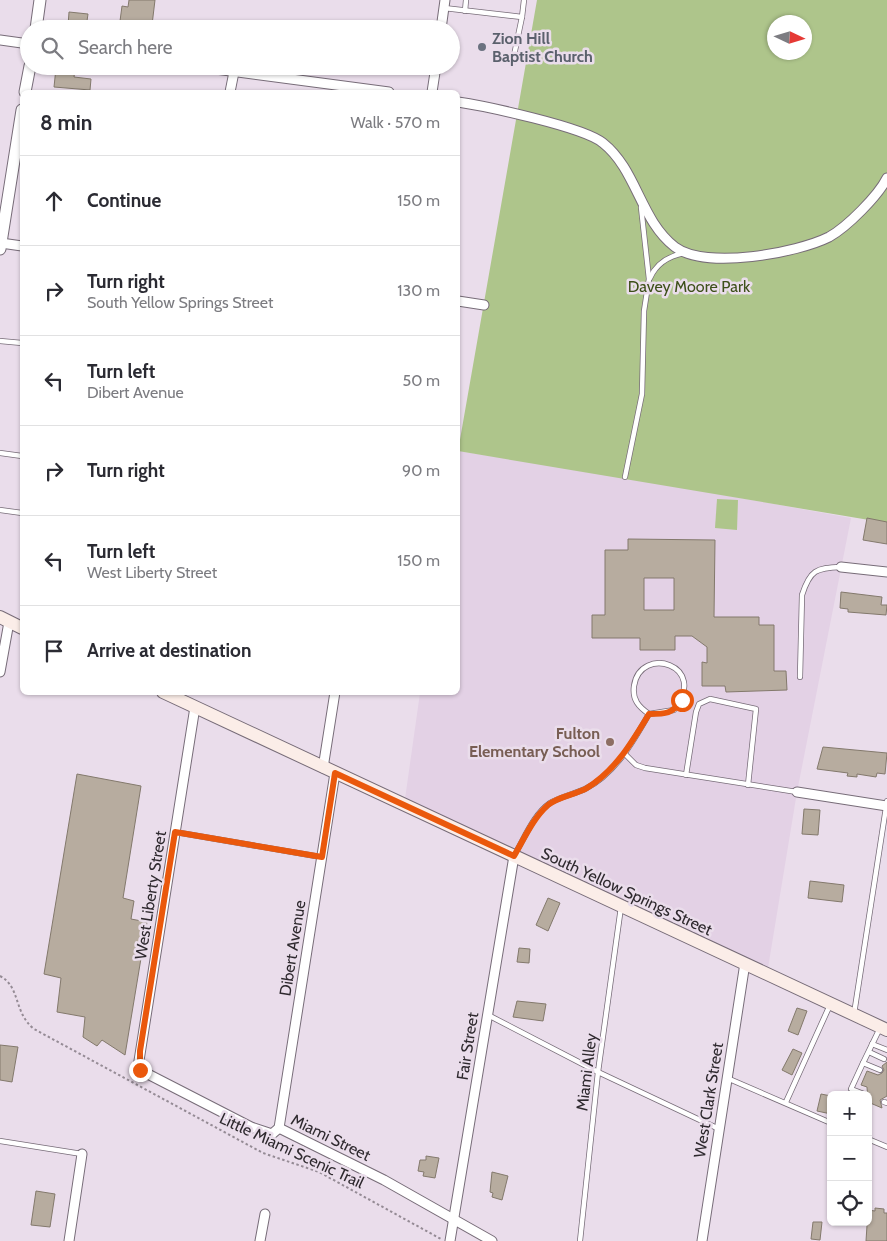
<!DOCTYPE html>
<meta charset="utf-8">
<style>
:root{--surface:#fff;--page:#f7f7f7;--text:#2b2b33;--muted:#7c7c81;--line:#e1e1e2}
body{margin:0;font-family:Cabin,sans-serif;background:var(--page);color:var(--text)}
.controls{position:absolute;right:15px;bottom:15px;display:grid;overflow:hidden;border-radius:8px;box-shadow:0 1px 4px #0004}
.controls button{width:45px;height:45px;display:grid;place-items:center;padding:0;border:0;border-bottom:1px solid var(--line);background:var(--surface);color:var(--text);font:25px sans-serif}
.compass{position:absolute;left:767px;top:15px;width:45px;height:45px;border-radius:50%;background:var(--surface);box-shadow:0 1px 4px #0004;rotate:94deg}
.stop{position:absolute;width:15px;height:15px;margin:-11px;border:4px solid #ea580c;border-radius:50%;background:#fff}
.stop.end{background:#ea580c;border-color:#fff;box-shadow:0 1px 5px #0008}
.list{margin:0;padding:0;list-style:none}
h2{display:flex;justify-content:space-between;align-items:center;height:65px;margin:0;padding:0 20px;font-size:21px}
h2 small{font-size:16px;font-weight:400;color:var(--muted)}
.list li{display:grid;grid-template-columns:32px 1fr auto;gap:15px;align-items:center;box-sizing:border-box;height:90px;padding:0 20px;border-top:1px solid var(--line)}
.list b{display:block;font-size:19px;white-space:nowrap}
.list p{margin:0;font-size:16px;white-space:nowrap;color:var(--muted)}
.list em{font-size:16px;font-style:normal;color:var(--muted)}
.icon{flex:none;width:28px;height:28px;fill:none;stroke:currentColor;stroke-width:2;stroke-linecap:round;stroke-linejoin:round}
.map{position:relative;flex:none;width:887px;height:1241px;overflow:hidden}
.search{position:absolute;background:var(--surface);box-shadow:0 1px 4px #0004;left:20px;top:20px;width:440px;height:55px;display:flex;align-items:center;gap:12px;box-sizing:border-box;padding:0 18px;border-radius:28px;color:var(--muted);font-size:19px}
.panel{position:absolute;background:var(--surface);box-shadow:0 1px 4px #0004;left:20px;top:90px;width:440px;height:605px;border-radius:8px}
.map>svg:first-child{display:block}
.built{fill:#e3d1e5}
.green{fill:#aec58b;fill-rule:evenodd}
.building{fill:#b7ac9f;stroke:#83796c;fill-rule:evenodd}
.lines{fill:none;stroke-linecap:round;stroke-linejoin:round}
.service-casing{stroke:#776c78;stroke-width:6}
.minor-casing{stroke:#776c78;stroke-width:11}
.tertiary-casing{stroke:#776c78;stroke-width:13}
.secondary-casing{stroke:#776c78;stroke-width:14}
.path{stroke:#958b95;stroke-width:2;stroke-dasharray:2.5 2.5;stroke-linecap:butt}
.service{stroke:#fff;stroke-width:4.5}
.minor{stroke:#fff;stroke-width:9}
.tertiary{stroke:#fff;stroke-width:11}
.secondary{stroke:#fbede8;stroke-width:12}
.route{stroke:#ea580c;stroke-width:6}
.worship-dot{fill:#6b7280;stroke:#eaddeb;stroke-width:2}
.education-dot{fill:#8d6e63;stroke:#eaddeb;stroke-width:2}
.labels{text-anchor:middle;stroke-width:5;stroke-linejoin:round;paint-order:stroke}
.worship-label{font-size:16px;font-weight:bold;fill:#5b616d;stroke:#eaddeb;text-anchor:start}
.park-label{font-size:16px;fill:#3d5019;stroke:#eaddeb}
.education-label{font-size:16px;font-weight:bold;fill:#785e54;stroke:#eaddeb;text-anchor:end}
.street-label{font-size:16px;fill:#2e292e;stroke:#eaddeb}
</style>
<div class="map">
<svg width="887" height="1241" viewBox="0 0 887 1241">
<rect width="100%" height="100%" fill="#eaddeb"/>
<path class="built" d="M458,451L625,477L851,518L797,792L767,974L404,806L420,693L458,692Z"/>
<g class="green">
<path d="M537,0H887V523L458,451ZM774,22H804V52H774Z"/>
<path d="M717,499L738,500L737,530L715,528Z"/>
</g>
<g class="building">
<path d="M129,0H155L152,25L120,21L122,6L128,7Z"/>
<path d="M69,12L88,14L86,28L68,26Z"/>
<path d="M56,68L75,69L74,77L91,79L90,90L54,87Z"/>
<path d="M867,518L887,522V544L863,540Z"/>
<path d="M628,539L715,540L714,617H759V625H774V671H786L787,690L726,692L725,686H702V662L707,663V647L692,636H675V650H640V638H592V615H605V550H628ZM644,578H674V610H644Z"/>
<path d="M841,592L882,597L881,605H887L886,615L848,612V609L840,608Z"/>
<path d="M823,747L887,753L885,774L877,773L876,777L857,774V777L847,776L848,773L817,769Z"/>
<path d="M77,774L141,786L123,898L134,901L131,919L147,922L125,1055L102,1040L97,1046L83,1037L85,1017L57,1012L61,978L44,974Z"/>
<path d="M804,809L820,810L818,835L802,834Z"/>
<path d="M810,881L844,885L842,902L808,898Z"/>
<path d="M548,898L560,903L548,931L536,925Z"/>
<path d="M519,948L530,949L529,963L517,962Z"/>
<path d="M517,1001L546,1004L543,1021L513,1017Z"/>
<path d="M797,1008L807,1011L798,1035L788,1031Z"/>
<path d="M0,1045L18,1047L12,1082L0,1080Z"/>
<path d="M793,1049L802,1053L792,1075L782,1070Z"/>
<path d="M887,1062V1096L880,1100L882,1108L868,1102L867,1087L861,1085L867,1071L878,1075L882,1073L884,1070L882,1066Z"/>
<path d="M821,1094L831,1096V1114L817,1111Z"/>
<path d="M426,1156L439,1158L435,1178L423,1176L424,1172L418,1171L420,1160H426Z"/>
<path d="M492,1172L508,1176L502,1200L492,1197L493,1193L490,1192Z"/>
<path d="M36,1191L55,1194L50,1227L31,1225Z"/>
<path d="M875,1208L884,1209V1213H887V1241H866L868,1210L875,1211Z"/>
<path d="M813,1222H822L820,1240L811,1239Z"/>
</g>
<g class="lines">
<defs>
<g id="service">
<path d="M444,8L522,17L512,65"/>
<path d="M465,11L466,0"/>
<path d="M522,17L524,0"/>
<path d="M650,278C656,264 669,256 684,253"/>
<path d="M0,341L22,343"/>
<path d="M0,453L22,456"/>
<path d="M625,477L642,394L644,311L649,279L641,207"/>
<path d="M0,510L22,513"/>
<path d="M800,677L802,595C810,570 816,568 841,567"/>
<path d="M625,754L636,765L645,768L797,792"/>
<path d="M686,775L696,712L699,704L710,699L756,709L748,785"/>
<path d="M175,832L321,857"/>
<path d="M515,854C525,837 534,814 550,803C560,797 574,794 585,789C615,774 633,742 649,714L674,710C710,665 640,644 634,686C632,700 639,707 649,714"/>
<path d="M854,1014L887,801"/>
<path d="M488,1015L598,1072L719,1129"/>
<path d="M880,1028L863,1063L880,1070"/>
<path d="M872,1044L887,1050"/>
<path d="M869,1052L884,1059"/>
<path d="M863,1063L851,1089L864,1094"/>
<path d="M727,1078L831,1123"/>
<path d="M786,1102L830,1005"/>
<path d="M884,1102L887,1103"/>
<path d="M868,1139L887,1147"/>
<path d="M0,1141L82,1154"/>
<path d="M580,1241L598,1072L621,907"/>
</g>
<g id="minor">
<path d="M441,29L445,0"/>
<path d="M0,40L29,44"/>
<path d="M193,66L389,92"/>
<path d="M230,92L234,72"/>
<path d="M432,92L436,66"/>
<path d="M458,102C485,106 584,127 603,143C637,170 640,220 675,247C706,270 797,253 829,237C847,227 878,196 887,178"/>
<path d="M1,243L22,246"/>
<path d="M458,301L484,305"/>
<path d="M841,567L887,572"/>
<path d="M0,672L9,622"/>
<path d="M195,707L138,1067L140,1070L251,1127L272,1134L279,1128"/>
<path d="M323,768L335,692"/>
<path d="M797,792L887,806"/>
<path d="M279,1128L335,773"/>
<path d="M279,1128L384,1180L492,1241"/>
<path d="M69,1241L82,1154"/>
<path d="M260,1241L265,1214"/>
<path d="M450,1241L514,856"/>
<path d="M702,1241L745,963"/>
</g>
<g id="tertiary">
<path d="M36,29L40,0"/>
<path d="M25,92L30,66"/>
<path d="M0,249L22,110"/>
</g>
<g id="secondary">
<path d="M0,617L22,628"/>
<path d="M163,692L887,1030"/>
</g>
</defs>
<use href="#service" class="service-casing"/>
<use href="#minor" class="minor-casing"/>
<use href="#tertiary" class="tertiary-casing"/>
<use href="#secondary" class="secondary-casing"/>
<path class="path" d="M0,976C21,987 13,1012 34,1029L263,1153L319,1172L441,1239"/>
<use href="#service" class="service"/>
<use href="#minor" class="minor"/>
<use href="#tertiary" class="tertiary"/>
<use href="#secondary" class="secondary"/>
</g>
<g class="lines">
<path class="route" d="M140,1070V1051L175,832L322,857L335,773L514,856C524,839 533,818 548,805C559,796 575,795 587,788C616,770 632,742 649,714C666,714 672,714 682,700"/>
</g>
<circle class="worship-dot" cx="482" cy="47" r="5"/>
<circle class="education-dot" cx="610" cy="742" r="5"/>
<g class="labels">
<g class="worship-label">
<text x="492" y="44">Zion Hill<tspan x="492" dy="18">Baptist Church</tspan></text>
</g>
<g class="park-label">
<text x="689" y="292">Davey Moore Park</text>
</g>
<g class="education-label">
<text x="600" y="739">Fulton<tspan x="600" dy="18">Elementary School</tspan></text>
</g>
<g class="street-label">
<text transform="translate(627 891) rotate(25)" y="6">South Yellow Springs Street</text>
<text transform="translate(150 895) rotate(-81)" y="6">West Liberty Street</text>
<text transform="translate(292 948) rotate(-81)" y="6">Dibert Avenue</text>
<text transform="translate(467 1046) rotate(-81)" y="6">Fair Street</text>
<text transform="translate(586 1072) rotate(-83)" y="6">Miami Alley</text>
<text transform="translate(708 1100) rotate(-81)" y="6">West Clark Street</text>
<text transform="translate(331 1137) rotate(26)" y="6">Miami Street</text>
<text transform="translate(292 1150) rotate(25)" y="6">Little Miami Scenic Trail</text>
</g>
</g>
</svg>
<div class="controls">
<button>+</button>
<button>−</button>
<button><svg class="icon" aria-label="locate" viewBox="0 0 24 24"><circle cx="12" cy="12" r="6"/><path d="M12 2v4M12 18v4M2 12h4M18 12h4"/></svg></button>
</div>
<svg class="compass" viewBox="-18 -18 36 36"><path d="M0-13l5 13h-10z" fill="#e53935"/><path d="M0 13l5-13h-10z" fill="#7c7c81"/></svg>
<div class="stop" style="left:682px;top:700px"></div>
<div class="stop end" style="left:140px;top:1070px"></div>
<div class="search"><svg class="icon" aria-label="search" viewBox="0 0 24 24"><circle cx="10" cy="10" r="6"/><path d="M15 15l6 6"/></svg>Search here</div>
<section class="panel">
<h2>8 min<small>Walk · 570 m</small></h2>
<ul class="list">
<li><svg class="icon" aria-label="ahead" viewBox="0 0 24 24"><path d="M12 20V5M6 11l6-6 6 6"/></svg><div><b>Continue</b></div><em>150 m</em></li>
<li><svg class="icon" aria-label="right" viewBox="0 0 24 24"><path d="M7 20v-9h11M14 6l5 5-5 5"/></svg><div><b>Turn right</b><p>South Yellow Springs Street</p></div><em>130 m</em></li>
<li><svg class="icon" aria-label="left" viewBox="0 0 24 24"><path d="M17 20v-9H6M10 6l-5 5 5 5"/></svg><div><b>Turn left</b><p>Dibert Avenue</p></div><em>50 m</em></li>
<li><svg class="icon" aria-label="right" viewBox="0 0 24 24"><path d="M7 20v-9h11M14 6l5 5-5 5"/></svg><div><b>Turn right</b></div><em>90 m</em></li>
<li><svg class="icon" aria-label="left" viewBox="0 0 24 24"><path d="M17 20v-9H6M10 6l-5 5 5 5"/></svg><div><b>Turn left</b><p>West Liberty Street</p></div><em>150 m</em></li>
<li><svg class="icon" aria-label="arrive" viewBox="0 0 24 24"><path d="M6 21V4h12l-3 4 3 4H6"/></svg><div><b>Arrive at destination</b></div></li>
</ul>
</section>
</div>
